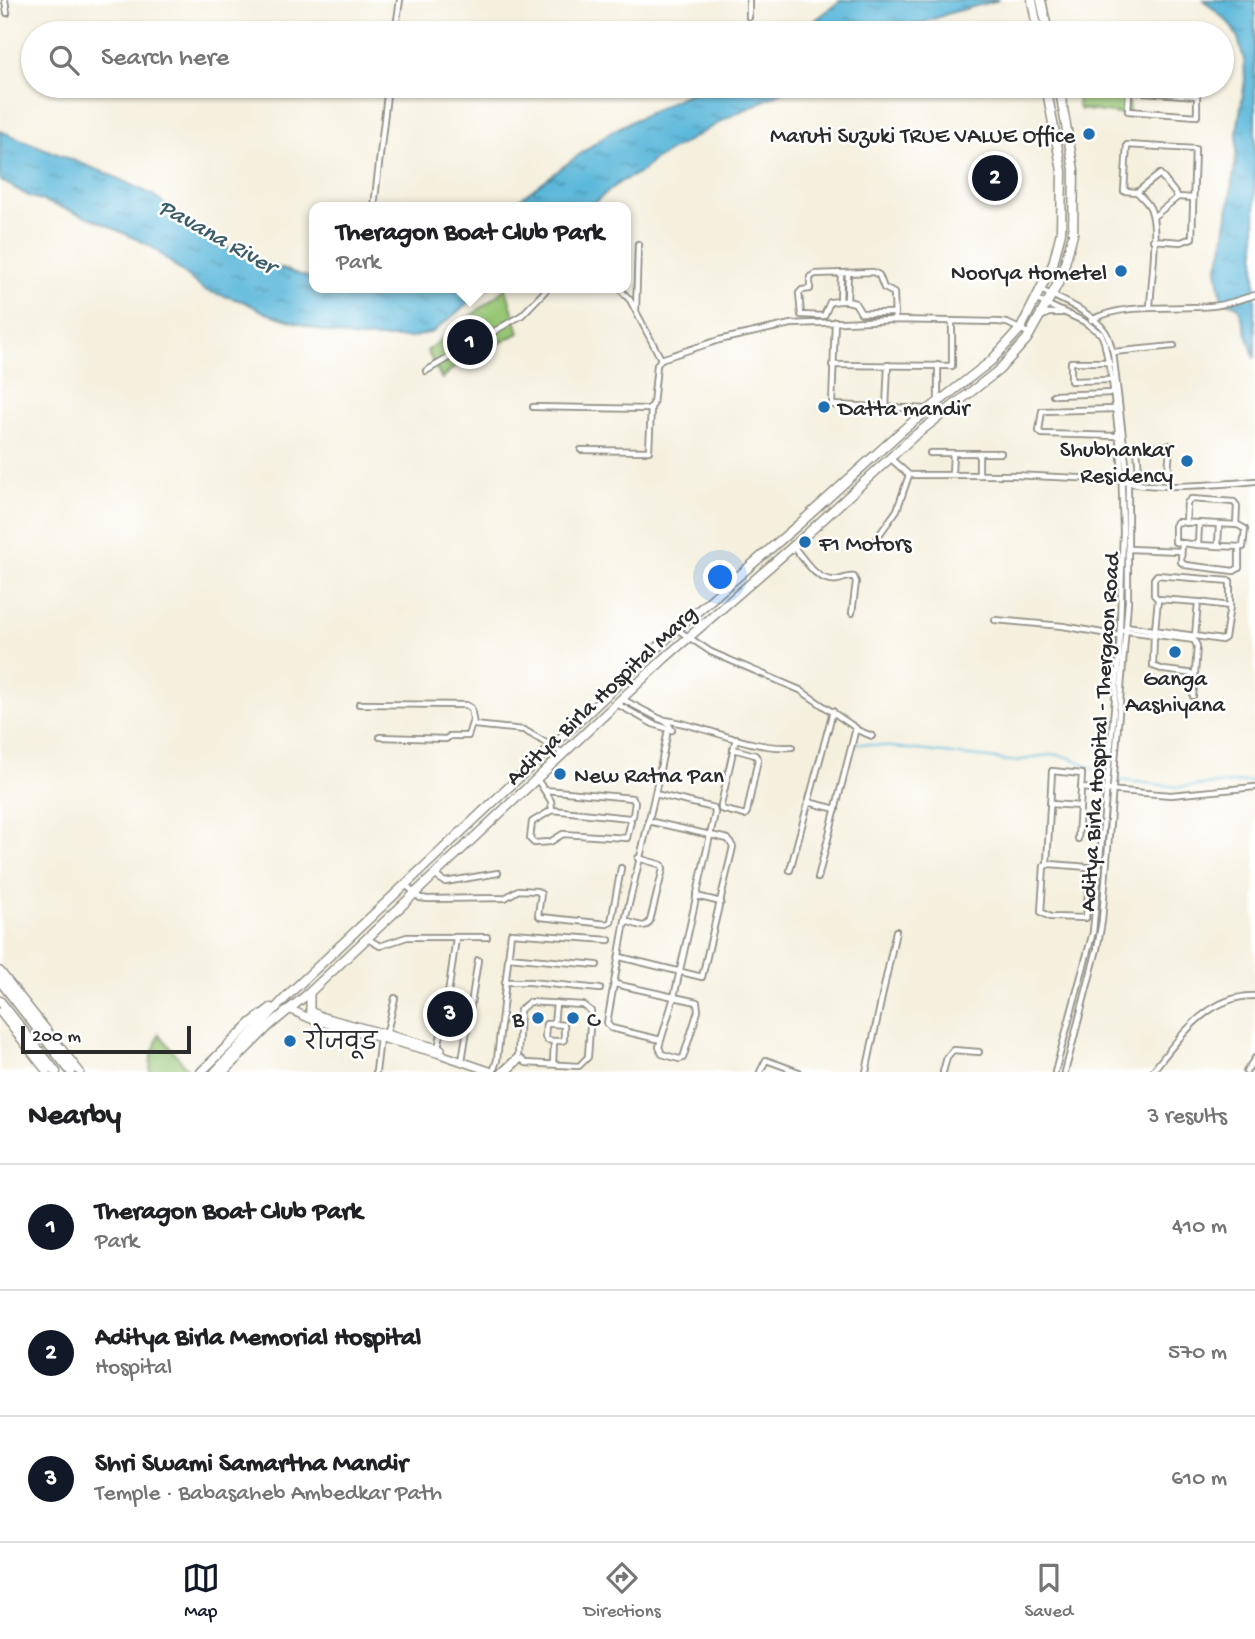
<!DOCTYPE html>
<meta charset="utf-8">
<style>
:root{--surface:#fff;--page:#f6f6f6;--text:#202124;--muted:#757577;--line:#e0e0e0;--accent:#111827}
body{margin:0;font-family:"Gochi Hand","Playpen Sans Deva",sans-serif;background:var(--page);color:var(--text)}
.scale{position:absolute;left:21px;bottom:18px;width:170px;box-sizing:border-box;padding-left:7px;border:4px solid #2b2b2b;border-top:0;font-size:19px;line-height:24px;white-space:nowrap;color:#2b2b2b;-webkit-text-stroke:5px #fff;paint-order:stroke}
.you{position:absolute;left:721px;top:578px;width:24px;height:24px;margin:-18px;border:5px solid #fff;border-radius:50%;background:#1a73e8;box-shadow:0 0 0 10px #1a73e833}
.badge{display:grid;place-items:center;width:46px;height:46px;border-radius:50%;background:var(--accent);color:#fff;font-size:23px;font-weight:700}
.pin{position:absolute;translate:-50% -50%;border:4px solid #fff;box-shadow:0 2px 7px #0006}
.popup{position:absolute;left:309px;top:202px;width:322px;height:91px;box-sizing:border-box;display:grid;place-content:center;border-radius:14px;background:var(--surface);filter:drop-shadow(0 2px 5px #0005);font-size:23px;white-space:nowrap;color:var(--muted)}
.popup b{font-size:26px;color:var(--text)}
.popup::after{content:'';position:absolute;left:50%;top:100%;margin-left:-14px;border:14px solid transparent;border-top-color:var(--surface)}
.list{margin:0;padding:0;list-style:none}
h2{display:flex;justify-content:space-between;align-items:center;height:91px;margin:0;padding:0 28px;font-size:30px}
h2 small{font-size:23px;font-weight:400;color:var(--muted)}
.list li{display:grid;grid-template-columns:46px 1fr auto;gap:21px;align-items:center;box-sizing:border-box;height:126px;padding:0 28px;border-top:2px solid var(--line)}
.list b{display:block;font-size:26px;white-space:nowrap}
.list p{margin:0;font-size:23px;white-space:nowrap;color:var(--muted)}
.list em{font-size:23px;font-style:normal;color:var(--muted)}
.icon{flex:none;width:38px;height:38px;fill:none;stroke:currentColor;stroke-width:2;stroke-linecap:round;stroke-linejoin:round}
.map{position:relative;flex:none;width:1255px;height:1072px;overflow:hidden}
.search{position:absolute;background:var(--surface);box-shadow:0 2px 5px #0004;left:21px;right:21px;top:21px;height:77px;display:flex;align-items:center;gap:18px;box-sizing:border-box;padding:0 24px;border-radius:38px;color:var(--muted);font-size:26px}
.sheet{height:469px;background:var(--surface)}
nav{display:flex;justify-content:space-around;align-items:center;box-sizing:border-box;height:98px;border-top:2px solid var(--line);background:var(--surface);font-size:19px;color:var(--muted)}
nav a{display:grid;justify-items:center;gap:4px}
nav .on{color:var(--accent)}
.map>svg:first-child{display:block}
.green{fill:#97c674;stroke:#617850;stroke-width:2}
.water{fill:url(#water-ripples);stroke:#447282;stroke-width:2}
.lines{fill:none;stroke-linecap:round;stroke-linejoin:round}
.stream{stroke:#5cb8da;stroke-width:2}
.street-casing{stroke:#908e84;stroke-width:8}
.secondary-casing{stroke:#908e84;stroke-width:10}
.primary-casing{stroke:#908e84;stroke-width:11}
.street{stroke:#fff;stroke-width:4.5}
.secondary{stroke:#fff;stroke-width:7}
.primary{stroke:#fff;stroke-width:8}
.poi-dot{fill:#1f6fb2;stroke:#fff;stroke-width:2.5}
.labels{text-anchor:middle;stroke-width:5;stroke-linejoin:round;paint-order:stroke}
.poi-label{font-size:23px;fill:#2b2b2b;stroke:#fff;text-anchor:start}
.street-label{font-size:23px;fill:#2b2b2b;stroke:#fff}
.water-label{font-size:24px;font-style:italic;fill:#3c5c68;stroke:#fff}
</style>
<div class="map">
<svg width="1255" height="1072" viewBox="0 0 1255 1072">
<defs>
<pattern id="water-ripples" width="26" height="14" patternUnits="userSpaceOnUse" patternTransform="scale(1.75)"><rect width="26" height="14" fill="#5cb8da"/><path d="M2 4q2-2 4 0t4 0M15 11q2-2 4 0t4 0" fill="none" stroke="#4c96b1"/></pattern>
</defs>
<rect width="100%" height="100%" fill="#fff"/>
<filter id="ink" filterUnits="userSpaceOnUse"><feTurbulence type="fractalNoise" baseFrequency=".0143" numOctaves="2"/><feDisplacementMap in="SourceGraphic" scale="14" xChannelSelector="R" yChannelSelector="G"/><feConvolveMatrix kernelMatrix="1 2 1 2 8 2 1 2 1" color-interpolation-filters="sRGB"/></filter>
<filter id="wash" filterUnits="userSpaceOnUse"><feTurbulence type="fractalNoise" baseFrequency=".00686" numOctaves="4" result="noise"/><feDisplacementMap in="SourceGraphic" scale="28" xChannelSelector="R" yChannelSelector="G"/><feGaussianBlur stdDeviation="1.57" result="paint"/><feColorMatrix in="noise" values="0 0 0 0 0 0 0 0 0 0 0 0 0 0 0 0 0 1.4 0 .05"/><feComposite in="paint" operator="in"/></filter>
<g filter="url(#wash)">
<rect width="100%" height="100%" fill="#f5f0de"/>
<g class="green">
<path d="M1075,86H1128L1129,115L1079,109Z"/>
<path d="M506,288L519,333L453,368L442,379L427,351Z"/>
<path d="M159,1034L190,1072H150L151,1058Z"/>
</g>
<g class="water">
<path d="M841,0H999L950,13L893,33H799Z"/>
<path d="M1204,0H1255V359L1238,306L1222,300L1217,269L1223,248L1237,151V132L1245,80L1244,60L1238,38L1230,24Z"/>
<path d="M703,86H795L731,116L651,162L643,171L620,182L589,207H509L610,132Z"/>
<path d="M0,131L108,174L153,195L200,232L245,257L314,279V288H487L433,332L410,338H355L323,331L266,313L245,302L204,290L151,246L94,219L29,196L0,180Z"/>
</g>
<g class="lines">
<g class="stream">
<path d="M855,743L997,759C1019,766 1037,753 1058,755C1075,757 1091,768 1105,776"/>
<path d="M1119,780L1179,787L1255,781"/>
</g>
</g>
</g>
<g filter="url(#ink)">
<g class="lines">
<defs>
<g id="street">
<path d="M5,0L7,13"/>
<path d="M749,0V17"/>
<path d="M395,33L400,0"/>
<path d="M1127,86L1129,91L1197,96V116L1128,111L1129,91"/>
<path d="M1137,192L1160,174L1178,197L1193,198"/>
<path d="M374,207L388,86"/>
<path d="M1153,217L1178,197"/>
<path d="M841,273L840,301L830,302L824,316L801,315L799,293L802,290L810,289V277L815,274L873,272L879,275L884,288L894,293L895,320"/>
<path d="M619,288L630,300L661,359L719,340L791,324L895,320L998,322L1007,323L1030,334"/>
<path d="M1041,290C1061,300 1092,312 1105,331C1110,338 1110,345 1113,352L1128,480V602L1102,921L1097,949L1065,1072"/>
<path d="M1037,300L1083,321L1101,334L1104,341L1112,380L1121,457L1123,532L1119,657L1093,932L1055,1072"/>
<path d="M840,301H847L848,273"/>
<path d="M847,301L855,303L861,313H895"/>
<path d="M1150,308C1151,282 1159,233 1151,210C1149,203 1142,198 1137,192L1124,191L1127,145L1195,149L1192,238L1181,242L1153,240"/>
<path d="M636,311L638,244"/>
<path d="M1043,316L1049,313H1061"/>
<path d="M1091,320C1125,302 1175,310 1212,306C1226,305 1241,299 1255,295"/>
<path d="M835,321L832,405L928,409L935,419"/>
<path d="M1113,352L1174,346"/>
<path d="M1109,362H1071V381L1112,380"/>
<path d="M832,365L952,366V322"/>
<path d="M938,365V401"/>
<path d="M426,371L522,315L548,288"/>
<path d="M1053,395L1113,393"/>
<path d="M533,407L648,409L653,405L657,365L661,359"/>
<path d="M886,408L888,365"/>
<path d="M1115,409L1042,411L1039,431L1042,434L1118,436"/>
<path d="M1124,448L1170,445L1168,474H1139L1137,447"/>
<path d="M581,450L649,451L651,408"/>
<path d="M930,453H953L952,474"/>
<path d="M953,453H979V475"/>
<path d="M979,453H1001"/>
<path d="M890,458L909,475H1012L1122,480C1145,491 1227,484 1255,481"/>
<path d="M1186,523L1187,503L1191,499L1234,502L1237,506L1236,525"/>
<path d="M1199,523L1198,545L1175,542V526L1177,522L1238,525L1245,529L1243,547L1218,546L1219,524"/>
<path d="M874,542L897,510L909,475"/>
<path d="M1182,544L1181,562L1185,565L1234,571L1239,568V548"/>
<path d="M1198,545L1218,546"/>
<path d="M793,546C804,559 817,583 837,580C844,579 847,576 854,577L856,582L852,613"/>
<path d="M1128,549L1181,551"/>
<path d="M1158,599L1154,595V579L1157,575L1230,581V606L1198,602"/>
<path d="M995,620L1063,626L1119,636"/>
<path d="M1126,626C1149,629 1172,633 1195,636L1198,602L1158,599L1155,630"/>
<path d="M678,630L711,652L800,690L856,728L818,878"/>
<path d="M1120,630L1127,631L1194,640L1197,646L1195,674L1164,670L1153,666L1154,634"/>
<path d="M1195,636L1222,640L1225,638L1230,606"/>
<path d="M1193,696L1195,674"/>
<path d="M622,699L668,723L672,730"/>
<path d="M359,704L466,705L471,708L474,725L524,730L563,753"/>
<path d="M617,704L653,724L672,730"/>
<path d="M659,719C704,724 747,750 792,747"/>
<path d="M857,730L872,736"/>
<path d="M380,737L446,739L450,736H468L472,723"/>
<path d="M733,749L755,755L758,759L747,812L745,815L721,809V805L736,738"/>
<path d="M537,779L551,801L552,810"/>
<path d="M1081,788L1171,795L1255,787"/>
<path d="M545,790L632,798L635,802L633,816L629,818L552,810L532,822L530,839L534,843L550,842L563,834L627,838L631,821"/>
<path d="M655,794L625,921L607,1023L611,1028L661,1040L674,997L697,1002L698,1011L683,1058L679,1059L662,1054L659,1047L661,1040"/>
<path d="M808,802L836,809"/>
<path d="M1050,804L1080,806"/>
<path d="M1047,864L1052,771L1082,774L1078,839"/>
<path d="M1090,867L1086,918L1050,917L1041,912L1044,866L1050,864L1100,868"/>
<path d="M790,870L833,711"/>
<path d="M434,875L445,882L498,873"/>
<path d="M406,885L420,898L428,899L505,898L518,890L537,891L541,894L538,915L540,917L607,924L611,922L621,868"/>
<path d="M696,896L721,902"/>
<path d="M625,921L642,926L647,925L650,921L663,869L662,865L638,858"/>
<path d="M366,938L380,946L407,937H487"/>
<path d="M508,957L597,965"/>
<path d="M620,957L702,977L733,847L728,839L648,821"/>
<path d="M505,982H530L600,989"/>
<path d="M615,984L674,997L715,813L714,808L710,807L655,794L668,730"/>
<path d="M386,1036L395,998"/>
<path d="M554,1041L547,1040L545,1037L546,1024H554"/>
<path d="M437,1051L444,1022L456,938"/>
<path d="M462,1061L478,960"/>
<path d="M553,1064L554,1041H562L564,1040V1025L554,1024L556,1003"/>
<path d="M376,1072L380,1038"/>
<path d="M493,1072L497,1060L511,933L609,940"/>
<path d="M501,1072L518,1056L520,1010L529,1002L583,1005L591,1011L588,1057L579,1066L526,1063L521,1059L507,1072"/>
<path d="M760,1072L766,1060L799,1072"/>
<path d="M866,1072L896,931"/>
<path d="M943,1072L947,1057L953,1050L979,1052"/>
<path d="M1152,1072C1179,1038 1208,995 1255,996"/>
<path d="M1246,1072L1255,1058"/>
</g>
<g id="secondary">
<path d="M0,971L80,1072"/>
<path d="M310,992V1011L323,1017L441,1049"/>
<path d="M289,1009L311,1019L437,1053L492,1072"/>
<path d="M0,1012L47,1072"/>
</g>
<g id="primary">
<path d="M1032,0L1038,33"/>
<path d="M1041,0L1048,33"/>
<path d="M0,981L71,1072"/>
<path d="M0,1001L56,1072"/>
<path d="M201,1072L251,1023L271,1008"/>
<path d="M215,1072L292,991L677,629L798,525L905,428L991,361L1021,328L1053,264L1061,232L1062,171L1046,86"/>
<path d="M223,1072L269,1026L310,992L665,658L806,535L913,437L999,370L1027,339L1061,278L1073,234L1074,170L1059,86"/>
</g>
</defs>
<use href="#street" class="street-casing"/>
<use href="#secondary" class="secondary-casing"/>
<use href="#primary" class="primary-casing"/>
<use href="#street" class="street"/>
<use href="#secondary" class="secondary"/>
<use href="#primary" class="primary"/>
</g>
</g>
<g class="poi-dot">
<circle cx="1089" cy="134" r="7"/>
<circle cx="1121" cy="271" r="7"/>
<circle cx="824" cy="407" r="7"/>
<circle cx="1187" cy="461" r="7"/>
<circle cx="805" cy="542" r="7"/>
<circle cx="1175" cy="652" r="7"/>
<circle cx="560" cy="774" r="7"/>
<circle cx="538" cy="1018" r="7"/>
<circle cx="573" cy="1018" r="7"/>
<circle cx="290" cy="1041" r="7"/>
</g>
<g class="labels">
<g class="poi-label">
<text x="1075" y="142" text-anchor="end">Maruti Suzuki TRUE VALUE Office</text>
<text x="1107" y="279" text-anchor="end">Noorya Hometel</text>
<text x="838" y="415">Datta mandir</text>
<text x="1173" y="456" text-anchor="end">Shubhankar<tspan x="1173" dy="26">Residency</tspan></text>
<text x="819" y="550">F1 Motors</text>
<text x="1175" y="685" text-anchor="middle">Ganga<tspan x="1175" dy="26">Aashiyana</tspan></text>
<text x="574" y="782">New Ratna Pan</text>
<text x="524" y="1026" text-anchor="end">B</text>
<text x="587" y="1026">C</text>
<text x="304" y="1049">रोजवूड</text>
</g>
<g class="street-label">
<text transform="translate(600 694) rotate(-43)" y="8">Aditya Birla Hospital Marg</text>
<text transform="translate(1098 732) rotate(-86)" y="8">Aditya Birla Hospital - Thergaon Road</text>
</g>
<g class="water-label">
<text transform="translate(218 235) rotate(29)" y="8">Pavana River</text>
</g>
</g>
</svg>
<div class="scale">200 m</div>
<div class="you"></div>
<div class="pin badge" style="left:470px;top:342px">1</div>
<div class="popup"><b>Theragon Boat Club Park</b>Park</div>
<div class="pin badge" style="left:995px;top:178px">2</div>
<div class="pin badge" style="left:450px;top:1014px">3</div>
<div class="search"><svg class="icon" aria-label="search" viewBox="0 0 24 24"><circle cx="10" cy="10" r="6"/><path d="M15 15l6 6"/></svg>Search here</div>
</div>
<section class="sheet">
<h2>Nearby<small>3 results</small></h2>
<ul class="list">
<li><span class="badge">1</span><div><b>Theragon Boat Club Park</b><p>Park</p></div><em>410 m</em></li>
<li><span class="badge">2</span><div><b>Aditya Birla Memorial Hospital</b><p>Hospital</p></div><em>570 m</em></li>
<li><span class="badge">3</span><div><b>Shri Swami Samartha Mandir</b><p>Temple · Babasaheb Ambedkar Path</p></div><em>610 m</em></li>
</ul>
</section>
<nav>
<a class="on"><svg class="icon" aria-label="map" viewBox="0 0 24 24"><path d="M3 6l6-2 6 2 6-2v14l-6 2-6-2-6 2zM9 4v14M15 6v14"/></svg>Map</a>
<a><svg class="icon" aria-label="directions" viewBox="0 0 24 24"><path d="M12 3l9 9-9 9-9-9zM9 14v-3h6M13 9l2 2-2 2"/></svg>Directions</a>
<a><svg class="icon" aria-label="saved" viewBox="0 0 24 24"><path d="M7 4h10v16l-5-4-5 4z"/></svg>Saved</a>
</nav>
